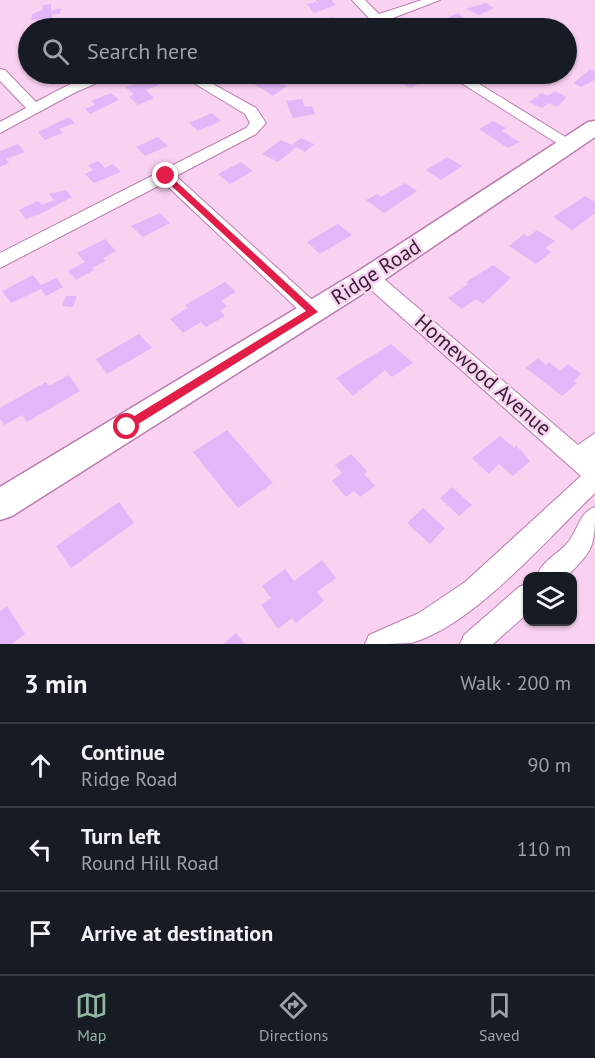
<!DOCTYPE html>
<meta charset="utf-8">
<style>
:root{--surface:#171b24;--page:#20242c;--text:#f1f3f6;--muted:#9ea1a6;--line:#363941;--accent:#91b7a3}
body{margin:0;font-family:"PT Sans",sans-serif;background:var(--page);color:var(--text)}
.controls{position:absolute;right:18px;bottom:18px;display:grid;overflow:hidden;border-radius:12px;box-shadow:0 2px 4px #0004}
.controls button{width:54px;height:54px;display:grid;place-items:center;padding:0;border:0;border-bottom:2px solid var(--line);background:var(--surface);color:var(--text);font:30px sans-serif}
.stop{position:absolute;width:18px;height:18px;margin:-14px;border:4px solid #e11d48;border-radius:50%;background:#fff}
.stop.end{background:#e11d48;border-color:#fff;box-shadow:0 2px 6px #0008}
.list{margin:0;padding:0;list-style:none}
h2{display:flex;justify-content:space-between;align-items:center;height:78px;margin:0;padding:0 24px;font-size:26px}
h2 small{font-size:20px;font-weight:400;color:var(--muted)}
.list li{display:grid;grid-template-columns:39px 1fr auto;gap:18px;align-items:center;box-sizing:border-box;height:84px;padding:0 24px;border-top:2px solid var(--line)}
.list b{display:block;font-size:22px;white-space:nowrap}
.list p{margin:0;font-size:20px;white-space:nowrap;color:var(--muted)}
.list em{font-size:20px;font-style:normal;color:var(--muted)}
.icon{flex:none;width:33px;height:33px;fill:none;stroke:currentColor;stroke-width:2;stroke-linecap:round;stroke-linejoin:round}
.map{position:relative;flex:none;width:595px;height:644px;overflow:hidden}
.search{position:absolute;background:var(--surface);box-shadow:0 2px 4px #0004;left:18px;right:18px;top:18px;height:66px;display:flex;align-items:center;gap:15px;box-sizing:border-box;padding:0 21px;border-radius:33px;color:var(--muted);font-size:22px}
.sheet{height:330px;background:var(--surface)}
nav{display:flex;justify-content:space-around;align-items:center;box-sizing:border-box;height:84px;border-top:2px solid var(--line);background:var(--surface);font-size:16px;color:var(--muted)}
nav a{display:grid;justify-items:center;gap:3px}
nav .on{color:var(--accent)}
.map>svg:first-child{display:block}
.building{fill:#e2b7fa}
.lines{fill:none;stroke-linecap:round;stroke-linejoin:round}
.minor-casing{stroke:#bb7db0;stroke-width:2}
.secondary-casing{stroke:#bb7db0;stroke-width:3}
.minor{fill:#fff;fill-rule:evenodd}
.secondary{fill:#fff;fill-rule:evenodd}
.route{fill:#e11d48}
.labels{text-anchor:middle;stroke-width:5;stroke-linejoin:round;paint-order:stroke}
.street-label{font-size:21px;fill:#361e32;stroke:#f9d1f1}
</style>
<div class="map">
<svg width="595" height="644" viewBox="0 0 595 644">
<rect width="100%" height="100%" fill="#f9d1f1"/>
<g class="building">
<path d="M315,0H331L336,5L314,13L307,4L315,2L320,5Z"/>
<path d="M486,3L494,8L479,15L466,9Z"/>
<path d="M51,4V11L61,8L60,14H52L51,23H57V26L38,28L42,19L31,20L32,14L42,10L43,5Z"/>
<path d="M458,13L470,23L464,26L457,22L447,24L440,21Z"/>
<path d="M334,17L337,21L343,20L351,28H327L320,20Z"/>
<path d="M590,69L595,71V80L581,87L574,83Z"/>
<path d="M254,74H270L268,75L287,86L273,96L254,84L261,80L251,75Z"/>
<path d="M410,74H423L418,75L426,80L410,88L399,81Z"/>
<path d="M150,78L159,85L146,90L154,98L138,105L129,97L134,94L125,87Z"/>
<path d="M555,91L567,97L557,107L549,103L542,108L529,102L542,93L548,96Z"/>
<path d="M111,93L119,100L90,114L85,109L95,105L91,101Z"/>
<path d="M302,99L305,107L312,106L315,114L293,118L286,101Z"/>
<path d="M212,113L221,121L198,131L189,123Z"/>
<path d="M69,117L75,123L59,129L63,133L45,140L38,132Z"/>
<path d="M493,121L506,128L502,131L520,142L508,148L479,129Z"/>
<path d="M158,137L168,146L145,156L136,147Z"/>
<path d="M301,138L314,144L305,152L296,147L278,162L262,154L281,140L292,145Z"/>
<path d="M18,144L25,152L6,159L9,163L0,167V151Z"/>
<path d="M447,157L462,166L441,180L426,170Z"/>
<path d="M98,161L105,168L113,164L121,172L94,183L85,174L93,170L88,165Z"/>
<path d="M241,162L253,171L230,184L218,174Z"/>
<path d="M405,183L417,191L384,213L366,200L377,194L381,197Z"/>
<path d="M66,190L72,197L40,214L26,219L19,210L38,201L42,205L54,200L49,194Z"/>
<path d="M585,196L595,202V213L572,230L553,217Z"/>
<path d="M160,213L170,223L143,237L131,226Z"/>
<path d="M338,224L352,235L320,254L307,242Z"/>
<path d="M537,230L555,241L545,248L551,252L536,264L509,246L524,234L528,237Z"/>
<path d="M105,239L116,251L103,258L106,261L92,268L94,270L76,280L68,271L85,262L77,253Z"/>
<path d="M493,265L511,278L483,304L476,299L462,309L448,298L468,284L466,282Z"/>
<path d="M33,275L41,285L56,278L63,287L46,296L41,289L11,303L2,291Z"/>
<path d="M225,282L236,292L221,301L227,306L220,311L225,316L206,327L201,322L183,333L170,319L188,308L185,305Z"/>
<path d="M66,296H77L73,307L62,306Z"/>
<path d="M139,334L152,348L107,374L96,359Z"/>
<path d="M391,344L413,363L392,377L385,370L353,396L336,378Z"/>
<path d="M538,358L546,365L549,362L560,371L568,364L581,374L574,381L577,383L562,396L526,368Z"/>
<path d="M69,375L80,391L27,422L22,415L4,425L0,419V408L46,382L49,386Z"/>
<path d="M227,430L273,483L238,508L193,452Z"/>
<path d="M500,436L514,448L516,445L530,461L513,476L499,464L489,474L472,458Z"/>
<path d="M351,454L367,471L364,474L375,486L360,497L354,491L346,497L332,481L342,473L335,465Z"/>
<path d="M452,487L472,505L459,516L440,498Z"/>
<path d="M119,502L134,523L71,568L56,546Z"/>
<path d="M423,508L445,528L430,544L407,523Z"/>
<path d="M322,560L336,578L317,592L324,601L296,623L292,618L278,629L261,605L271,598L262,586L285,569L294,581Z"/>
<path d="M7,606L25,634L12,644H0V611Z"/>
<path d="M236,633L245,644H223Z"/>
</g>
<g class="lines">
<defs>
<g id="minor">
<path d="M352,0H365L379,14L422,0H440L385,21L391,28H378Z"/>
<path d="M0,69L5,70L36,102C61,89 89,71 117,74L74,93L0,133V122L26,108L0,81Z"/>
<path d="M179,74H195L256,108L266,123L256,134L176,176L320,307L323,312L320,317L313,319L306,317L164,183L0,268V253L246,128L250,123L245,114Z"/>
<path d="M447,74H463L577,144L569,149L563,147Z"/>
<path d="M369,270L376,272L578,445L595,433V493C549,537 472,627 411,643C397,644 379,644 365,644L369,635L419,613L465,582L581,476L362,282L360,277L362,272Z"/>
<path d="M595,507C595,545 595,549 567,576H537C542,560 559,554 569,541C578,529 580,512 595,507Z"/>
<path d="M528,583V613L493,644H460L464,635L519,587Z"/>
</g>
<path id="secondary" d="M595,121V137L378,284L12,516L0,520V487L360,270L588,122Z"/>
</defs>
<use href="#minor" class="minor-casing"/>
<use href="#secondary" class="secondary-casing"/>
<use href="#minor" class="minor"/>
<use href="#secondary" class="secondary"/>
</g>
<path class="route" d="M163,174H168L318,312L127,431L122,427L123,423L306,311L163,178Z"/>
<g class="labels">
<g class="street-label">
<text transform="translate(376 272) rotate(-33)" y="7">Ridge Road</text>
<text transform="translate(483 375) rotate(41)" y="7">Homewood Avenue</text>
</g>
</g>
</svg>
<div class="controls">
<button><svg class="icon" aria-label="layers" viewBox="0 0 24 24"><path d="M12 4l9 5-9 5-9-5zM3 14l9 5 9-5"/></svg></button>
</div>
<div class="stop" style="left:127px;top:427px"></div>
<div class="stop end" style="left:166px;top:176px"></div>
<div class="search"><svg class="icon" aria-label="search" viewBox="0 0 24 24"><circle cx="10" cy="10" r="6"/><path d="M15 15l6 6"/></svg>Search here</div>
</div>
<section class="sheet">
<h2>3 min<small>Walk · 200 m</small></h2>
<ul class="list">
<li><svg class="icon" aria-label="ahead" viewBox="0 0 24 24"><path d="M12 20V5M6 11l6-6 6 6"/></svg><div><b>Continue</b><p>Ridge Road</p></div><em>90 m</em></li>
<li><svg class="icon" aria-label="left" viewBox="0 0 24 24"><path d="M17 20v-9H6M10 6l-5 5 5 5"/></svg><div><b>Turn left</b><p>Round Hill Road</p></div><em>110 m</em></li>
<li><svg class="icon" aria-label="arrive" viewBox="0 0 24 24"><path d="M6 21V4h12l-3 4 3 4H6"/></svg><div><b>Arrive at destination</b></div></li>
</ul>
</section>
<nav>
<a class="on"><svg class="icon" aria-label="map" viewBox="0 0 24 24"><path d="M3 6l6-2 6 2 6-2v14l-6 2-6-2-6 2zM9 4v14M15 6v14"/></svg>Map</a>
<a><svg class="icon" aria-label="directions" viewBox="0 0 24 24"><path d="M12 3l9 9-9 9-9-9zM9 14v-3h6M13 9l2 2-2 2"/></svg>Directions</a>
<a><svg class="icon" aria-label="saved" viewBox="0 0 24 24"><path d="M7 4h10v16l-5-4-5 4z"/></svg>Saved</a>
</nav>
